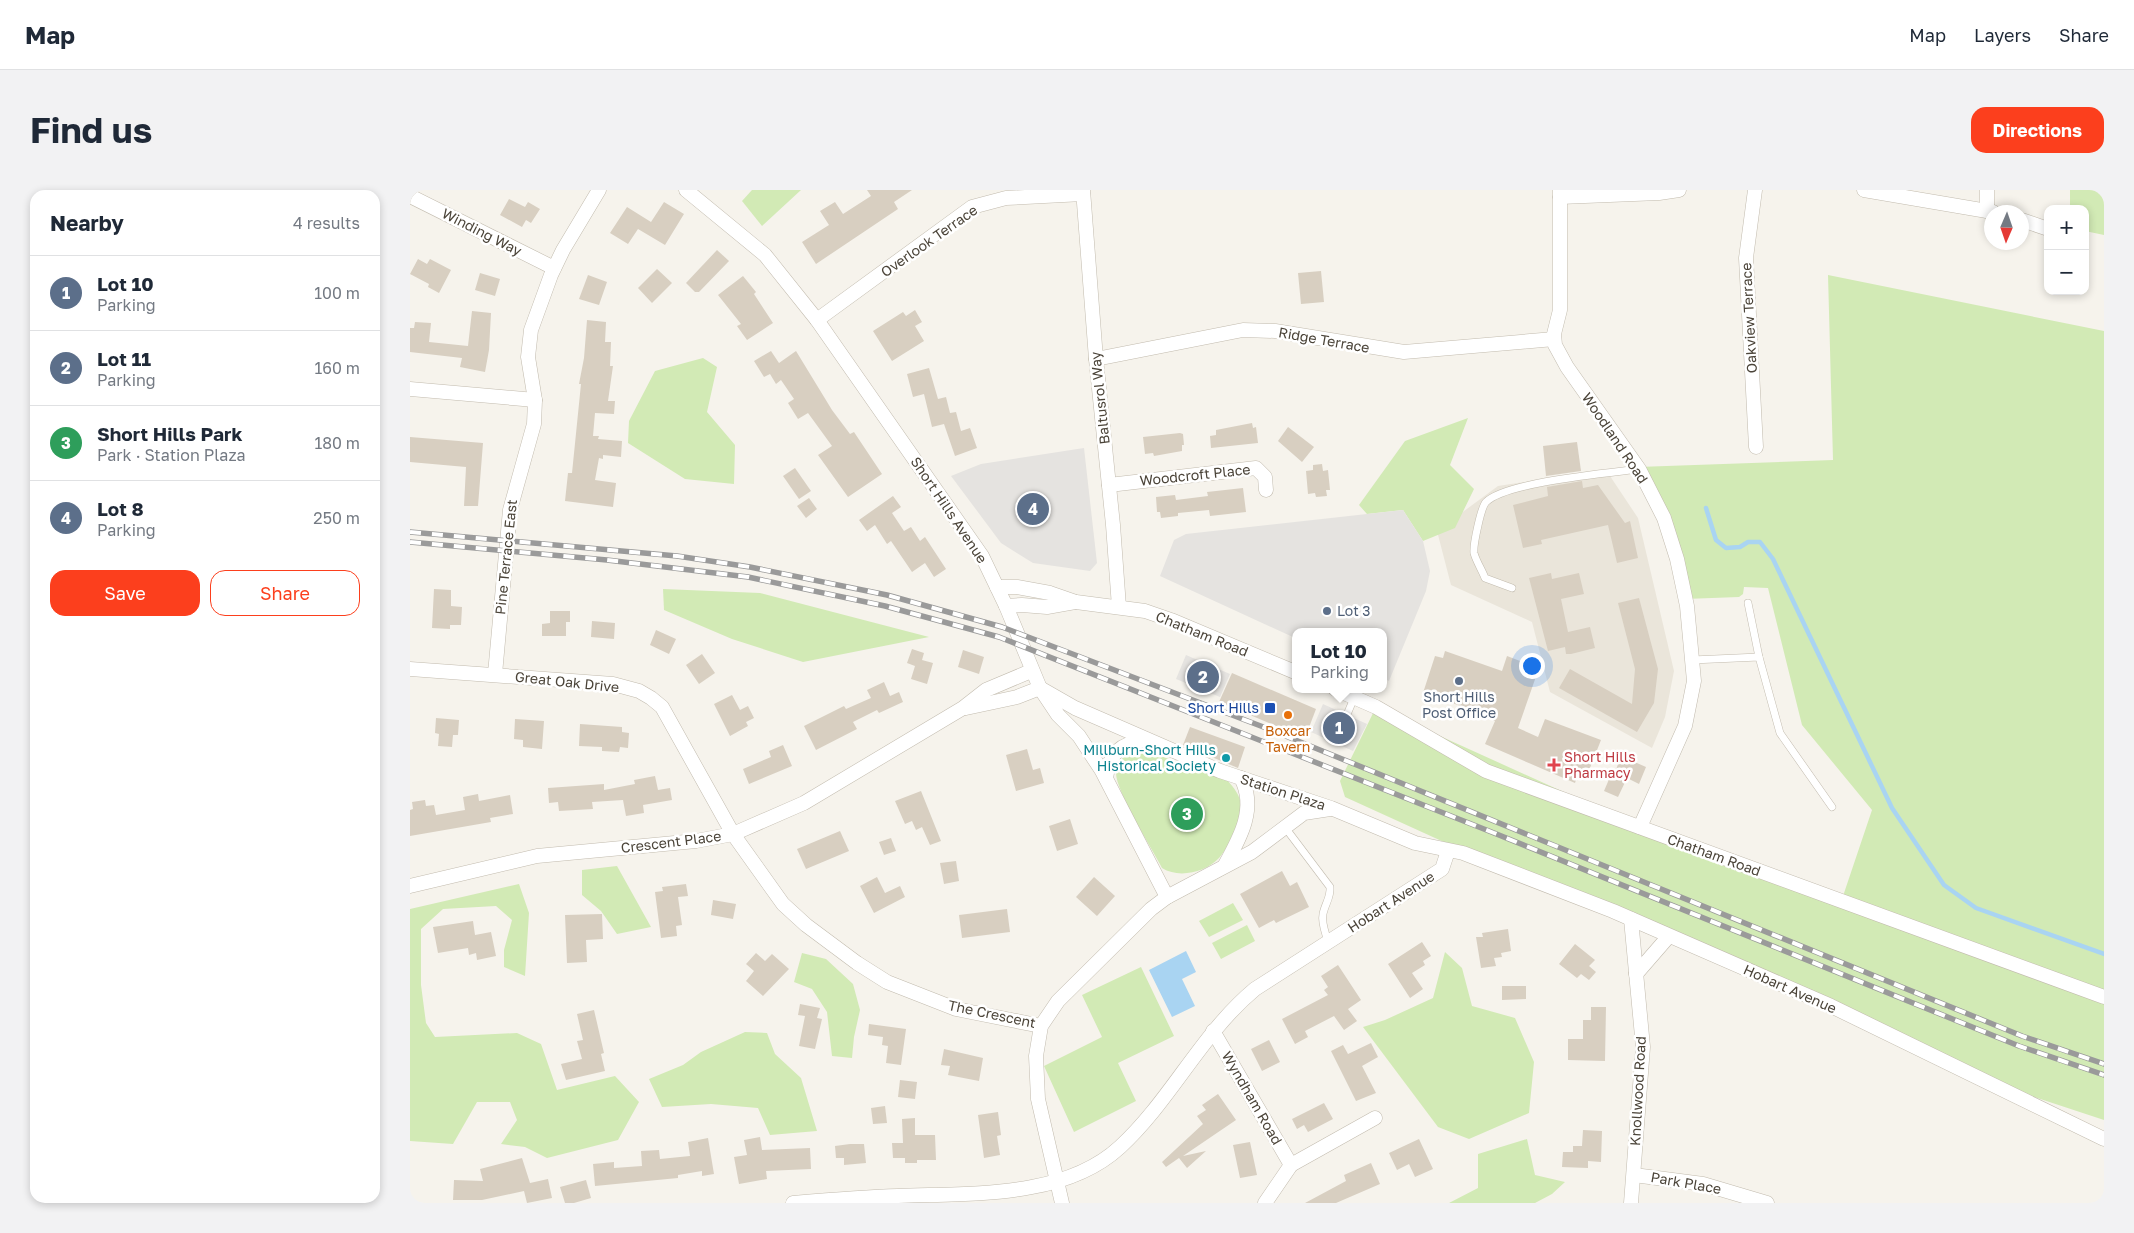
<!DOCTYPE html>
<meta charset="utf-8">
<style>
:root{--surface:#fff;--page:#f2f2f3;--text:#1f2937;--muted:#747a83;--line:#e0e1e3;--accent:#fc3f1d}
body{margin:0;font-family:"Golos Text",sans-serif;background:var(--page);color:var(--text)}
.controls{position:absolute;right:15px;top:15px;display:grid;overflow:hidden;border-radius:10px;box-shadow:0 2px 8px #0003}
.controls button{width:45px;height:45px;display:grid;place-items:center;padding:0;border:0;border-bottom:1px solid var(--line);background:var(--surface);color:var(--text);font:25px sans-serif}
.compass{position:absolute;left:1574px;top:15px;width:45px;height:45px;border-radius:50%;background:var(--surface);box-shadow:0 2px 8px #0003;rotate:182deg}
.you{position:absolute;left:1121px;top:475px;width:18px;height:18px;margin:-12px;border:4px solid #fff;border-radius:50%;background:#1a73e8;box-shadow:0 0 0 8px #1a73e833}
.badge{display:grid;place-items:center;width:32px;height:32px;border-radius:50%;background:var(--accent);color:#fff;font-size:16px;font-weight:700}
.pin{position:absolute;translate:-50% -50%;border:2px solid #fff;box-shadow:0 1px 5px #0006}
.popup{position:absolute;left:882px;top:438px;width:95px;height:65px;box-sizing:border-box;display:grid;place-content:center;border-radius:10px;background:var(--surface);filter:drop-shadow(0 1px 4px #0005);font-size:16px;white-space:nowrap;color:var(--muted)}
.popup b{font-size:19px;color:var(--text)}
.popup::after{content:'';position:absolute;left:50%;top:100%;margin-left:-10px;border:10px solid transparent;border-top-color:var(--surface)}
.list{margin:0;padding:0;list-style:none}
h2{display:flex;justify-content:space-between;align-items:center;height:65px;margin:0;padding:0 20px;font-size:21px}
h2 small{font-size:16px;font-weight:400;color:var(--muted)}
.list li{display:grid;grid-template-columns:32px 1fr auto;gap:15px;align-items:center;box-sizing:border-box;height:75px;padding:0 20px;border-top:1px solid var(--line)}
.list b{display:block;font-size:19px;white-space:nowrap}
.list p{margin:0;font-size:16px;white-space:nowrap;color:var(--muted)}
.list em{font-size:16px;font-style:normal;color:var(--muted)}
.actions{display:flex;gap:10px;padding:15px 20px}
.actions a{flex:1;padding:11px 0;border:1px solid var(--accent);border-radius:15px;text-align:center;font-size:18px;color:var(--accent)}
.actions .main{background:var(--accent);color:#fff}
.map{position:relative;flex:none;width:1694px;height:1013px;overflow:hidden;border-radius:15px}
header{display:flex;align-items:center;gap:30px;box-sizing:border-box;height:70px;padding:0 25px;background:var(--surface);border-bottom:1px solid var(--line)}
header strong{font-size:24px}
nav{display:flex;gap:28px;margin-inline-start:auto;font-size:18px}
.intro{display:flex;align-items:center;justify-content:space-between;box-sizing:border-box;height:120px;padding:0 30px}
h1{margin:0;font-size:35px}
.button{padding:12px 22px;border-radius:15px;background:var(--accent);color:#fff;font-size:18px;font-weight:700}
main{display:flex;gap:30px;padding:0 30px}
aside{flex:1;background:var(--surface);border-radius:15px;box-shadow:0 2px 8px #0003}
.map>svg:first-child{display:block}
.residential{fill:#eae5da}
.green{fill:#d2eab5}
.parking{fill:#e5e3e0}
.water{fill:#a9d4f2}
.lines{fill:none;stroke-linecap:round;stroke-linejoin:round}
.stream{stroke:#a9d4f2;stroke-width:4.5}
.building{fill:#d8cfc1}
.service-casing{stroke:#c2bbae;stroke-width:8}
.minor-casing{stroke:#c2bbae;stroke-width:15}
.service{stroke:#fff;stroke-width:7}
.minor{stroke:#fff;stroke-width:14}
.rail-casing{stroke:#9a9a9a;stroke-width:5.5}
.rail{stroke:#fff;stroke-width:4;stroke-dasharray:11;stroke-linecap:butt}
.service-dot{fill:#5c6f8a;stroke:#fff;stroke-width:2}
.transit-dot{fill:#1a4fb4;stroke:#fff;stroke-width:2}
.food-dot{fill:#e8710a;stroke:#fff;stroke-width:2}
.culture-dot{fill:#0f9aa8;stroke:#fff;stroke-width:2}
.health-dot{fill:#e0444e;stroke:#fff;stroke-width:2}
.labels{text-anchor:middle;stroke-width:5;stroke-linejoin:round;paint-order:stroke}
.street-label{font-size:14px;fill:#4b4439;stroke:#fff}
.service-label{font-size:14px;fill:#4e5e75;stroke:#fff;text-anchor:start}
.transit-label{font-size:14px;fill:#164399;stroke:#fff;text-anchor:end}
.food-label{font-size:14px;fill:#c56008;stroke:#fff}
.culture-label{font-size:14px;fill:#0d838f;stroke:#fff;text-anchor:end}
.health-label{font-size:14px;fill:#be3a42;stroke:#fff;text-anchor:start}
</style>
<header>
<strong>Map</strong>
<nav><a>Map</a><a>Layers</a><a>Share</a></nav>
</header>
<div class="intro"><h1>Find us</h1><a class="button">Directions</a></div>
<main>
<aside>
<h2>Nearby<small>4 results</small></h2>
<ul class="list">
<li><span class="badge" style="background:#5c6f8a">1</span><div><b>Lot 10</b><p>Parking</p></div><em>100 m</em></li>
<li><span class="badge" style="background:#5c6f8a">2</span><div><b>Lot 11</b><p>Parking</p></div><em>160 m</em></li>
<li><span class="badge" style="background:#2e9e5b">3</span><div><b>Short Hills Park</b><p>Park · Station Plaza</p></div><em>180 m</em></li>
<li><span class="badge" style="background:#5c6f8a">4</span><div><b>Lot 8</b><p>Parking</p></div><em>250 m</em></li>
</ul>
<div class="actions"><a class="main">Save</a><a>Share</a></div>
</aside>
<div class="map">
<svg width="1694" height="1013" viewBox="0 0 1694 1013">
<rect width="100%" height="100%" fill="#f6f3ec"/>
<path class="residential" d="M1196,280L1228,328L1264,481L1255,527L1242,558L1140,502L1122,432L1041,395L1027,341L1088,296Z"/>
<g class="green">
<path d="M342,0H391L352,36L332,11Z"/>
<path d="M1660,0H1694V45L1675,41V19H1660Z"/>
<path d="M1418,85L1694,141V930L1606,901L1058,663L935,607L930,591L966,517L1178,613L1432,709L1462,620L1392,535L1358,398L1334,397L1333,404L1329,407L1275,409L1267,369L1228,277L1423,270Z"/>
<path d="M293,168L307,177L297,222L325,255L324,294L275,289L218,253L219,231L245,181Z"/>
<path d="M1058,228L1040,275L1064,299L1045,338L1013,351L993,320L957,324L949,315L995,251Z"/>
<path d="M253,399L350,403L519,447L393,472L322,449L254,420Z"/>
<path d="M732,559L818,591C824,598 830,605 831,615C832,621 828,631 826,637C821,648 817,659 809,668C796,682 769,689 752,678C742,658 706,602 706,583C706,569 720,561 732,559Z"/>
<path d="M207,676L241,737L207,744L191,721L172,705V680Z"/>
<path d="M109,694L119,723L115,786L94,777V760L102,730L86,716L33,719L11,739V795L16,833L25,847L107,843L131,854L147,900L205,886L229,912L208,950L137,968L115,957L91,954L107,930L100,912H67L43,954L0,951V719Z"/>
<path d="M823,713L833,730L799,747L789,731Z"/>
<path d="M837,735L845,751L811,769L802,753Z"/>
<path d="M1035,762L1052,778L1062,816L1105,828L1124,872L1119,923L1059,949L1028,937L953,837L975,830L1023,808Z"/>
<path d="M392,763L416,769L443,794L450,820L444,847L442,868L422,866L417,822L402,799L384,792Z"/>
<path d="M731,777L764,846L708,873L726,911L664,942L634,876L692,847L672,805Z"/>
<path d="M335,842L357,843L365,864L391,888L407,941L360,945L348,918L301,914L252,917L239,889L273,875L291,862Z"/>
<path d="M1117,949L1125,985L1155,992L1142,1004L1125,1013H1039L1068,998V964Z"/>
</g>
<g class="parking">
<path d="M674,258L687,373L680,381L623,373L591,353L541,286L571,274Z"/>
<path d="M993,320L1013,351L1020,381L1016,401L979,491L973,488V442H885V448L750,386L764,350L776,344Z"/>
<path d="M776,465L820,484L810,507L766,489Z"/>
<path d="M913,514L957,534L943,561L901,542Z"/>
</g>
<path class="water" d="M776,761L786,782L772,789L785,816L762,827L739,780Z"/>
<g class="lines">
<path class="stream" d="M1296,318L1306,350L1316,358L1330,357L1338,352H1350L1363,369L1482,618L1534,695L1566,718L1694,764"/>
</g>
<g class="building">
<path d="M457,0H502L484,12L488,19L406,74L392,52L419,35L410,21L425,12L433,24L461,6Z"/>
<path d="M99,9L115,17L118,12L130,19L121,33L116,30L112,37L90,25Z"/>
<path d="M254,12L274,24L255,55L228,39L218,54L200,43L217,17L241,32Z"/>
<path d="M307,60L319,71L289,102H285L276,93Z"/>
<path d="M8,69L17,74L20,69L41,80L29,103L18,97L19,94L0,84Z"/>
<path d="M247,79L262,93L242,113L228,98Z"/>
<path d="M911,81L914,112L891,114L888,83Z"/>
<path d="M70,83L90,89L85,106L65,100Z"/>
<path d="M178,85L197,92L189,115L169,109Z"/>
<path d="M333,86L346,102L344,104L363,133L337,150L327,136L331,134L308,105Z"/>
<path d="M505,120L512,132L505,136L514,151L482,171L463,141L493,122L496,126Z"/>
<path d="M62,121L81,123L79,160L75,182L50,177L52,168L0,162V138H4L5,132L21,133L19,152L58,156Z"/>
<path d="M177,130L196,132L195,152H201L200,176H203L198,211H205L204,224L185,223L183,246H189L188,249L212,251L211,267L193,265V269L189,268L185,290L206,293L203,317L155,311L158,283H162L171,194H169L174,168Z"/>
<path d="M361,161L369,173L386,161L422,220L440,244L444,242L472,284L438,307L408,265L422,256L398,223L388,229L378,213L384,209L371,190L366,194L360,184L354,187L344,171Z"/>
<path d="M519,178L528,209L536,207L540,223L546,222L551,241L560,238L567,258L545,266L534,234L522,237L514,204L503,207L497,184Z"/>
<path d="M842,233L843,238L846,237L848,253L801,258L800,246L806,245V240Z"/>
<path d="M878,237L904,257L892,272L868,251Z"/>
<path d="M770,243L773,244L774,255H772V261L744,266L743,263L735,264L733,247Z"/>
<path d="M0,247L73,253L68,316H54L56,277L0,272Z"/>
<path d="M1167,252L1171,281L1136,286L1133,256Z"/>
<path d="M912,274L913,281L918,280L920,300H916L917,306L906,307L905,303L898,304L896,281L903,280V275Z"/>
<path d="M385,278L401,301L389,309L373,286Z"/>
<path d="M1172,291L1173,298L1188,295L1215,333L1220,331L1228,368L1207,373L1198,335L1131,350L1132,354L1113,358L1103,315L1138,306L1137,297Z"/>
<path d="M833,298L836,322L800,326L799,320L768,323V326L751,328L750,322H747L746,307L765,305L766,310L798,306L797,302Z"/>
<path d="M483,306L491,317L482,323L494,341L501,337L510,351L515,347L536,379L524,387L515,373L502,382L481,351L477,354L465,335L457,341L449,330Z"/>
<path d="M399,308L407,319L396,328L387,316Z"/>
<path d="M1141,383L1142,389L1169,383L1174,404L1151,409L1158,442L1180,437L1185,458L1161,464H1156L1155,457L1138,461L1119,388Z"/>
<path d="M24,399L41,400V416L52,417L51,435H40V439L22,438Z"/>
<path d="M1229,408L1248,479L1244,513L1227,542L1149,498L1160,479L1222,514L1225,479L1208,413Z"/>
<path d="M140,421H160V432H156V446H132V434L140,433Z"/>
<path d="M182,431L205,433L204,449L181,447Z"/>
<path d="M246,440L266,449L259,464L240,455Z"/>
<path d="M502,459L514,463L512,470L523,473L517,494L501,489L505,476L497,473Z"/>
<path d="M553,460L574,467L569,484L548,477Z"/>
<path d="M1035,461L1092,481L1097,466L1129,478L1108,538L1128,547L1135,529L1191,550L1178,583L1169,580L1165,593L1075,554L1085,531L1077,527V525L1013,503L1025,466L1033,468Z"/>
<path d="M292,464L305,483L289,494L276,475Z"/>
<path d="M822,483L906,519L895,548L809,512Z"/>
<path d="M474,492L480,506L489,502L493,512L469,523L467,520L443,532L447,539L406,560L394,536L434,516L436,519L461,508L457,500Z"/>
<path d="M322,505L330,520L338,516L344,528L336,532L338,536L320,546L304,514Z"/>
<path d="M26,528L49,530L48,545H43L42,557L28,556L29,544L25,543Z"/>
<path d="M105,529L134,531L132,559L113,557V550L104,549Z"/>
<path d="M170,534L212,537V542L219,543L218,558L210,557L209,562L192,561V557L169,556Z"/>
<path d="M780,537L835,557L828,578L773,555Z"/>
<path d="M373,555L382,576L339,594L333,579L361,567L359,561Z"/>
<path d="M617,559L623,580L630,578L634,593L606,601L596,565Z"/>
<path d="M1211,566L1236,577L1229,594L1217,588L1208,607L1194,601L1200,587L1203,588Z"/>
<path d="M245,586L248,600L260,598L262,610L233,615L234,623L216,626L213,610L182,612L183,619L149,621L148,612L139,613L138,598L194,594V600L225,594L224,590Z"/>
<path d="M511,601L531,651L520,655L512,637L506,640L502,631L495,634L485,611Z"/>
<path d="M68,604L69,611L100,605L103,624L80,628L81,632L0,646V620L3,619L2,612L15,610L16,616L24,615L26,625L55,620L53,607Z"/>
<path d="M660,629L668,654L647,661L639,636Z"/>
<path d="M430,641L439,661L396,679L387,659Z"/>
<path d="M481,648L486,661L474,665L469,652Z"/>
<path d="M546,671L549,691L534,694L530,673Z"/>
<path d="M872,681L880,696L887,692L899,717L866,733L864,730L849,738L830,704Z"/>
<path d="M467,687L475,703L490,696L495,707L464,723L450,696Z"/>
<path d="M684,687L705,706L687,726L666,707Z"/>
<path d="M276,694L278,706L268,707L272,735L266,736L267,746L251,748L245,702L253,701L252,697Z"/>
<path d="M303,710L326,714L323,729L301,725Z"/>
<path d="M597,719L600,742L552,748L549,725Z"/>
<path d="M192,724L193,749L176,750L177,772L157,773L155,725Z"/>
<path d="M63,731L65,745L81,742L86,766L67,770L66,763L59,765L58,758L28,763L23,737Z"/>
<path d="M1098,739L1101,761L1091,763L1092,767L1084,768L1086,776L1071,778L1066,747H1073L1072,743Z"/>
<path d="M1012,752L1021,766L1013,771L1015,775L1002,783L1013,799L1000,808L978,774Z"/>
<path d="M1165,754L1185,770L1179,776L1186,782L1179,790L1171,784L1167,788L1149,774Z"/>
<path d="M346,763L355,771L362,764L379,779L353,806L336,791L344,781L336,774Z"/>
<path d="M928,775L951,810L938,819L947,831L934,840L924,826L895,841L898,847L885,854L872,829L918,805L914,800L918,797L911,786Z"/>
<path d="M1092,796H1116V809L1092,810Z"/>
<path d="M390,814L410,818L407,828L412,829L405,859L389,856L395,826L388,825Z"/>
<path d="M1181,817H1196L1195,871L1158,870V849H1173V830H1181Z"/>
<path d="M184,820L194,863L191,864L195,881L156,890L151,874L172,869L167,851L173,850L167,824Z"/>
<path d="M459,834L496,839L491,875L476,873L478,856L472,855L473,847L458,845Z"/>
<path d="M859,850L870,872L852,881L841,859Z"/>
<path d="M961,853L968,867L952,876L966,903L946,911L921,861L933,855L938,864Z"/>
<path d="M534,859L573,868L569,891L538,885L540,876L531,875Z"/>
<path d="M490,890L507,892L505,909L488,907Z"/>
<path d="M808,904L826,930L773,966L796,961L777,978L769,968L756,977L752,972L793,934L787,926L796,920L792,915Z"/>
<path d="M914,913L923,929L898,942L894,935L887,939L882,929Z"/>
<path d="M475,916L477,933L463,934L461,918Z"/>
<path d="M588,922L591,945L587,946L590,965L574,968L568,925Z"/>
<path d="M505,928V945H525L526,970H507V973H495V968H483L482,953H493L492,929Z"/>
<path d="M1173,940L1192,941L1191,972L1178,971V978L1152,977L1153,962H1163V956H1172Z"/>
<path d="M350,947L352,960L400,958L401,979L356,981L357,989L329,994L324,967L337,965L334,950Z"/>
<path d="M298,948L304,984L292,986V981L268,985V988L185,996L183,974L204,972V978L232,976L231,961L249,960L250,969L280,966L278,952Z"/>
<path d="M1009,949L1023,979L1005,987L999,974L987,980L979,963Z"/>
<path d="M840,952L847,985L830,988L823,955Z"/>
<path d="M440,954H454L456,973L434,975V968H426L425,956Z"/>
<path d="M112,968L120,993L138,989L142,1008L117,1013L114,1001L72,1010H43L44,990L73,991L70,979Z"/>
<path d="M961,973L970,994L926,1013H895L936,991L934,985Z"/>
<path d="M176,990L181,1008L164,1013H155L150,997Z"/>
</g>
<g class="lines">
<defs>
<g id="service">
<path d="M1102,398L1075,388C1072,380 1066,371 1064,363C1063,355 1071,317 1076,312C1096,292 1198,283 1229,279"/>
<path d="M1338,413L1349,467"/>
<path d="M1282,470L1349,467L1370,543L1422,617"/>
<path d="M930,541L944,508"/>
<path d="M874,636L920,697C921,707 915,714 913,724C911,733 916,744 918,752"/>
</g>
<g id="minor">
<path d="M276,0L355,65L407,130L572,366L596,416L630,498L648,525L669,546L692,581L757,707"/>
<path d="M673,0L686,169L703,335L709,417"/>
<path d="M1150,0V120L1144,144L1145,155L1157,177L1229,279L1254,328L1267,369L1277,416L1284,491L1275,536L1230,637"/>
<path d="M1345,0L1336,68L1346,257"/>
<path d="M1454,0L1583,22"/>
<path d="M0,6L144,78"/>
<path d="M1150,7L1249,3L1269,0"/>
<path d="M1577,21V0"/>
<path d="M1612,30L1638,39"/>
<path d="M407,130L562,17L596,8L673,4"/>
<path d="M686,169L833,140L865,141L994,162L1144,149"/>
<path d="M0,199L125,210"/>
<path d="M699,295L846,278L855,287L856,300"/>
<path d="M587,397H607L640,403L666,412L735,421L761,430L885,482"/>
<path d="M596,416L612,415L637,417L665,412"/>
<path d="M0,479L203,494L229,501L241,508L252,517L323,644L373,714L396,735L447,773L477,792L546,819L631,836"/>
<path d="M85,484L100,320L124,234L125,210L118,167L121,140L141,85L153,60L189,0"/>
<path d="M630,498L665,518L810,581L921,618L1005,653L1053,663L1203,721L1421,816L1694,949"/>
<path d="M925,499L966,517L1076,581L1694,807"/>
<path d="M556,518L607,507L630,498"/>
<path d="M696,588C700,562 710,554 735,550"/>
<path d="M815,675C830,648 847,618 831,588"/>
<path d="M0,696L127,666L286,651L323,644L394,613L553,518L576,500L621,481"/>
<path d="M1221,729L1233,857L1221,1013"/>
<path d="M1226,784L1259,746"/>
<path d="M803,841L881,975"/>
<path d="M1224,985L1293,994L1357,1013"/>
<path d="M383,1013C418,1010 453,1007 488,1006C559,1003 654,1009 710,957C761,910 791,844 845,799L1032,679L1038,661"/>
<path d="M652,1013L628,909L626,866L631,836L648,811L741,719L757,707L842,662L894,623L920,619"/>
<path d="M855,1013L881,975L965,928"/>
</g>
</defs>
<use href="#service" class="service-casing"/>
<use href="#minor" class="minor-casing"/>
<use href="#service" class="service"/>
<use href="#minor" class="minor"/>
<defs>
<g id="rail">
<path d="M0,342L267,366L340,377L477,405L592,437L856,538L1612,846L1694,874"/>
<path d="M0,352L197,370L338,387L475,416L589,447L1084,643L1609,856L1694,885"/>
</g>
</defs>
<use href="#rail" class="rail-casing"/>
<use href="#rail" class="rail"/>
</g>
<g class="service-dot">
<circle cx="917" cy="421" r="5"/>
<circle cx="1049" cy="491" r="5"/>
</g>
<rect class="transit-dot" x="854" y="512" width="12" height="12" rx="2.5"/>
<circle class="food-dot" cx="878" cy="525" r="5"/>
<circle class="culture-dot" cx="816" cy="568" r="5"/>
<path class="health-dot" d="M1141.5 567.5h5v5h5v5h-5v5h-5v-5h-5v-5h5z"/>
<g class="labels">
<g class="street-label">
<text transform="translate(72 42) rotate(27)" y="5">Winding Way</text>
<text transform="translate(519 51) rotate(-35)" y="5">Overlook Terrace</text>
<text transform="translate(1339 128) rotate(-93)" y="5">Oakview Terrace</text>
<text transform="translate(914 150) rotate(10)" y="5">Ridge Terrace</text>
<text transform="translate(690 208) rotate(-96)" y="5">Baltusrol Way</text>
<text transform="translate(1205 248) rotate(56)" y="5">Woodland Road</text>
<text transform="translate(785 285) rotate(-6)" y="5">Woodcroft Place</text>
<text transform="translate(539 320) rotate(56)" y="5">Short Hills Avenue</text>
<text transform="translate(96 367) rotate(-84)" y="5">Pine Terrace East</text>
<text transform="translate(792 444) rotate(22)" y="5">Chatham Road</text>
<text transform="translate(157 492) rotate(6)" y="5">Great Oak Drive</text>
<text transform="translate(873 602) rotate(18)" y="5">Station Plaza</text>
<text transform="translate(261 652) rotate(-7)" y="5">Crescent Place</text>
<text transform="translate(1304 665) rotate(20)" y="5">Chatham Road</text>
<text transform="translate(981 712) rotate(-33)" y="5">Hobart Avenue</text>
<text transform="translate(1380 799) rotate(24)" y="5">Hobart Avenue</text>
<text transform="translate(582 824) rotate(12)" y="5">The Crescent</text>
<text transform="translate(1228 901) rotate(-87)" y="5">Knollwood Road</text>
<text transform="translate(842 908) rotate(60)" y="5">Wyndham Road</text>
<text transform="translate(1276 993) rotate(10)" y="5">Park Place</text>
</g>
<g class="service-label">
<text x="927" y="426">Lot 3</text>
<text x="1049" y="512" text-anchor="middle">Short Hills<tspan x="1049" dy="16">Post Office</tspan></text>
</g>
<g class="transit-label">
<text x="849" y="523">Short Hills</text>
</g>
<g class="food-label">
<text x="878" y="546">Boxcar<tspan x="878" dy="16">Tavern</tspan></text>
</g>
<g class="culture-label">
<text x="806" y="565">Millburn-Short Hills<tspan x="806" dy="16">Historical Society</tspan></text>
</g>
<g class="health-label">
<text x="1154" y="572">Short Hills<tspan x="1154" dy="16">Pharmacy</tspan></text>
</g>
</g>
</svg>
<div class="controls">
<button>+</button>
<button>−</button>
</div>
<svg class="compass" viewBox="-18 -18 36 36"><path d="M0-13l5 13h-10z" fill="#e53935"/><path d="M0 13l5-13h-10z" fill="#747a83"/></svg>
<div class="you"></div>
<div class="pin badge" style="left:929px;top:538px;background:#5c6f8a">1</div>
<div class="popup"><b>Lot 10</b>Parking</div>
<div class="pin badge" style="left:793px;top:487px;background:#5c6f8a">2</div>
<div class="pin badge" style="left:777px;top:624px;background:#2e9e5b">3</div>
<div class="pin badge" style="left:623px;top:319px;background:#5c6f8a">4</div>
</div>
</main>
